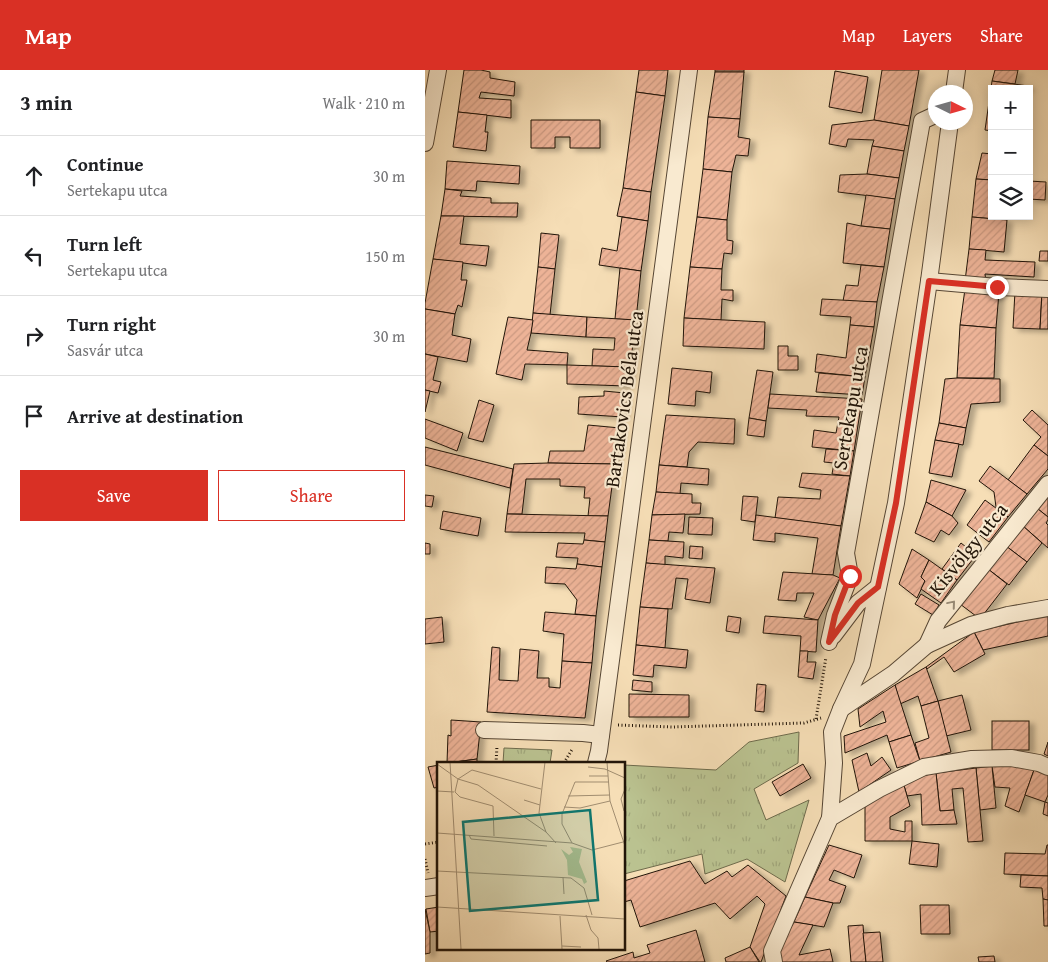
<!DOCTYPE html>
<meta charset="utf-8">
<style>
:root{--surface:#fff;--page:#f2f2f2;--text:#202124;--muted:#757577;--line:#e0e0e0;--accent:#d93025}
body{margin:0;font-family:"Gentium Book Plus",serif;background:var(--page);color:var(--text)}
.controls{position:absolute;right:15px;top:15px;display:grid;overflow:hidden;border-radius:0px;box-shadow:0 2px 12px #0003}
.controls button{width:45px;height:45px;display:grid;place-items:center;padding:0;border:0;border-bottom:1px solid var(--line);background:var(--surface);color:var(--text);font:25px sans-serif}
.compass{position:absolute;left:503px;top:15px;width:45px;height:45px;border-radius:50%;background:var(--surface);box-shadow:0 2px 12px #0003;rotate:95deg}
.stop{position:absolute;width:15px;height:15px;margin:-11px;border:4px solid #d93025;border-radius:50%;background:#fff}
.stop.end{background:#d93025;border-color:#fff;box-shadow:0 1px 5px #0008}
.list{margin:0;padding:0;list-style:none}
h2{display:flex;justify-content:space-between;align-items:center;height:65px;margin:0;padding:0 20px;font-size:21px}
h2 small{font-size:16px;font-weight:400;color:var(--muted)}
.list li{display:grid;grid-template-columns:32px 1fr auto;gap:15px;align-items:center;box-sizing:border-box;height:80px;padding:0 20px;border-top:1px solid var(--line)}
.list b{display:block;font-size:19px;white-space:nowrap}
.list p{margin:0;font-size:16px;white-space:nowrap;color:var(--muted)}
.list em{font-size:16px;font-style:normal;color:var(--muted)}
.actions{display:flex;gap:10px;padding:15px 20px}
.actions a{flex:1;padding:11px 0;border:1px solid var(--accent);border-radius:0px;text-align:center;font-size:18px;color:var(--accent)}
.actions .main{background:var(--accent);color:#fff}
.icon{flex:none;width:28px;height:28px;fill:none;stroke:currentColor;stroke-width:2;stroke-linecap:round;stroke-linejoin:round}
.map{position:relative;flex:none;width:623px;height:892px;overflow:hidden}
header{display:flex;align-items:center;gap:30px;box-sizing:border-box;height:70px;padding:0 25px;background:var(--accent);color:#fff}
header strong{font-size:24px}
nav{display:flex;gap:28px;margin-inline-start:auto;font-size:18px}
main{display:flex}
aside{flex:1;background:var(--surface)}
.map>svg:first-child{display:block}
.grass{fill:url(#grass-tufts);stroke:#6e6b4c}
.building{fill:url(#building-hatch);stroke:#211408;filter:url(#shadow)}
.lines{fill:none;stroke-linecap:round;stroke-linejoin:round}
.minor-casing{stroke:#564634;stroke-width:18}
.path{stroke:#211408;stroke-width:3;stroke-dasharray:1 2.5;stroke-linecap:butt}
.minor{stroke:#f9ead0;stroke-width:16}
.oneway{stroke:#988a76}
.route{stroke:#d93025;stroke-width:6}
.labels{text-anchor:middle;stroke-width:4.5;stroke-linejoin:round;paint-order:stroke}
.street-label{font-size:20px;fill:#211408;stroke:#f9ead0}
.inset-road{fill:none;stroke:#a18d70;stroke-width:1}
.view{fill:#0f766e;fill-opacity:0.15;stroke:#0f766e;stroke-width:2.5}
.inset-edge{fill:none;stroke:#211408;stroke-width:2.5}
</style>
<header>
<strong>Map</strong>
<nav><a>Map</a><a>Layers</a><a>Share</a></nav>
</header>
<main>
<aside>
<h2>3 min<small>Walk · 210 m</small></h2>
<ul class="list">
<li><svg class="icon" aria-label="ahead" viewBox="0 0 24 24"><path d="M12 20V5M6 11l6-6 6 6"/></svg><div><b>Continue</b><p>Sertekapu utca</p></div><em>30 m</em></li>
<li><svg class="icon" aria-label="left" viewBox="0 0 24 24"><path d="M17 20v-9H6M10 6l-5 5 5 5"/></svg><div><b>Turn left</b><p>Sertekapu utca</p></div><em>150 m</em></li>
<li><svg class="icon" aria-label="right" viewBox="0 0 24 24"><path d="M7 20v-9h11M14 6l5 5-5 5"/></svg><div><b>Turn right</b><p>Sasvár utca</p></div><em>30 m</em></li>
<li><svg class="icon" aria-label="arrive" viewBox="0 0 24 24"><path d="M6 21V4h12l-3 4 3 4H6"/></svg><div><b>Arrive at destination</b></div></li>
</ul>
<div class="actions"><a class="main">Save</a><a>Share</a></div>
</aside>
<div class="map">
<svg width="623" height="892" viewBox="0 0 623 892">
<defs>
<pattern id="grass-tufts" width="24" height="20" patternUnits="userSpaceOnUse" patternTransform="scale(1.25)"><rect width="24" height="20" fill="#bac290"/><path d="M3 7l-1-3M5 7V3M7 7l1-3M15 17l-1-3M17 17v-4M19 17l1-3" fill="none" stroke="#a0a67b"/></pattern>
<pattern id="building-hatch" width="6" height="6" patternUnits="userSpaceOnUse" patternTransform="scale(1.25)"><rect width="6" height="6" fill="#edb397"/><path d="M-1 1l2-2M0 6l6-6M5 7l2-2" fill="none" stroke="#cb9981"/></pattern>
<filter id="shadow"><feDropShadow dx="5.5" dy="3" stdDeviation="2.5" flood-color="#0004"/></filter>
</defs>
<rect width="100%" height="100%" fill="#f6deb6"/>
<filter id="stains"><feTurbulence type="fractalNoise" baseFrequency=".004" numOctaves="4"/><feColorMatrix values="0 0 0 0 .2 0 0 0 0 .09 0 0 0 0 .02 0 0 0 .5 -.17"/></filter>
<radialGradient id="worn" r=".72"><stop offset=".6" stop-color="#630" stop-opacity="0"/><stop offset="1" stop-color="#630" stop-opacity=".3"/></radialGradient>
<g class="grass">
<path d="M374,662L373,693L329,719L341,750L384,730L360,812L322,789L280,804L277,784L199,804V695L291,700L324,672Z"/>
<path d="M79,678L127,680L125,693H78Z"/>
</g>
<g class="building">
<path d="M39,0H56L65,2V8L90,12L89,26L56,22L54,28L86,30V48L33,42Z"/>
<path d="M214,0H243L240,26L211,22Z"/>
<rect x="290" y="0" width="29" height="2"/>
<path d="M457,0H494L484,56L449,50Z"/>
<path d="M570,0H593L590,14L567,11Z"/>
<path d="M410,1L443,7L437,43L404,37Z"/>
<path d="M290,2H319L315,49L283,47Z"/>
<path d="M567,11L603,16V19H567V61L560,60Z"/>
<path d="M211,22L240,26L226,122L198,118Z"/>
<path d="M33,42L62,45L60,62H63L61,81L28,77Z"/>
<path d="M283,47L315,49L313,67L325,69L323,86L311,85L307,102L278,99Z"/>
<path d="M106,50H175V78H145V67H130V78H106Z"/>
<path d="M449,50L484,56L479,81L447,76L449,70L423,69L421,77L404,74L407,55Z"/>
<path d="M447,76L479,81L474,108L442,104Z"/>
<path d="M557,83L567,84V110L551,109Z"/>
<path d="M22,91L95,96L94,114L52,111L51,121L20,119Z"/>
<path d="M278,99L307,102L302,150L272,147Z"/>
<path d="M442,104L474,108L470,129L413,122L415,105Z"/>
<path d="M551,109L567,110V146H569V149L547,147Z"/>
<path d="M604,111L621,112L620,130L604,129Z"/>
<path d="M198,118L226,122L223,151L192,146Z"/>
<path d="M20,119L37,121L35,126L66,128V133H93L92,147L16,146Z"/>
<path d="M441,125L470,129L465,159L436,156Z"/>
<path d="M16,146H39L35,174L64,176L61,196L8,189Z"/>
<path d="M197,147L223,151L216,201L174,195L177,178L192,181Z"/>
<path d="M272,147L302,150V170L308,171L307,184L299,183L297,199L265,197Z"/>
<path d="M547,147L582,150L579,182L544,179Z"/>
<path d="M422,153L436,156L465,159L459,197L418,193Z"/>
<path d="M116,163L134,165L130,199L113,197Z"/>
<path d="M544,179L561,180L560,190L610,192L609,207L560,204L561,213L540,211Z"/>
<path d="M615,181H623V191H614Z"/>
<path d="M8,189L38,192L36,210H42L37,237L33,235L30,244L0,239V233Z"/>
<path d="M436,195L459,197L452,232L418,231L421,215L433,216Z"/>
<path d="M113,197L130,199L125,245L108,243Z"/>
<path d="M265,197L297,199L296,220H308V231L297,229L296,250L259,248Z"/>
<path d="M195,198L216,201L211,250L190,249Z"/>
<path d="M540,219L574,222L571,258L535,255Z"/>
<path d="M590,221L617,222L615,259L588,258Z"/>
<path d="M617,222L623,223V259H615Z"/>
<path d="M397,229L452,232L449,257L425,255L426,247L395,245Z"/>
<path d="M0,239L30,244L27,265L46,269L42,292L0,284Z"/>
<path d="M108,243L162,247L161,267L106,263Z"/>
<path d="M83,247L108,250L106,263L102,280L143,283L142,295L100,294L97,310L71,304Z"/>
<path d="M162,247L211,250L205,297L167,296L168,279L189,280L190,268L161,267Z"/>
<path d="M259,248L340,252L339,279L258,276Z"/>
<path d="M425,255L449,257L440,307L390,302L392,284L421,288Z"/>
<path d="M535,255L571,258L569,308H532Z"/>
<path d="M353,276H363V286H373V300H353Z"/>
<path d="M0,284L13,287L8,310L16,312L13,323L0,320Z"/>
<path d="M142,295L205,297L202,316L142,314Z"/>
<path d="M247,298L287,302L285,323L271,321L270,336L243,334Z"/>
<path d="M332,300L348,302L341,351L324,348Z"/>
<path d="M394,303L440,307L437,325L391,322Z"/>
<path d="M532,308L575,309V332L546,334L541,358L514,353L520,309Z"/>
<path d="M0,320L5,321L0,342Z"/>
<path d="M179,321L200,323L198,347L153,344L154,327L179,326Z"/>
<path d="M345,324L437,329L429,381L387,377L389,360L411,363L414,347L381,346L382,340L343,338Z"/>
<path d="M54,330L69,335L58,372L43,368Z"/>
<path d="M607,340L623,355V386L609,375L616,367L598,350Z"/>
<path d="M241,345L310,349L309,374L273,372L264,382L262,397L234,395Z"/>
<path d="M324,348L341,351L339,367L322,365Z"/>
<path d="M0,349L38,363L32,381L0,368Z"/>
<path d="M514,353L541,358L538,375L510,370Z"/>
<path d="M163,355L195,358L190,394L123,393L125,381H159Z"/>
<path d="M510,370L534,374L527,407L504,403Z"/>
<path d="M609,375L623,386V399L602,424L583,410Z"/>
<path d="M0,377L88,399L85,418L0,395Z"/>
<path d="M401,379L429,381L425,406L407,404L409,393L399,392Z"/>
<path d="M123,393L190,394L183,446H163L165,428H159L160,417L135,416V409H101L97,444H82L89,394Z"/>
<path d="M234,395L284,399L283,415L256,413L255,424L231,422Z"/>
<path d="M565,396L602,424L583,447L571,437L569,422L554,411Z"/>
<path d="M377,403L425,406L416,456L350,448L353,427L395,429L396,420L374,417Z"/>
<path d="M506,410L541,420L527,446L501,432Z"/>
<path d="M231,422L267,424V433H276L275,444L227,445Z"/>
<path d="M0,425L9,426L7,437L0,436Z"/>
<path d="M318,426L333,427L330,452L316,450Z"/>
<path d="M623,426V447L613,439Z"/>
<path d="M560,430L583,447L564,472L542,455Z"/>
<path d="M501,432L527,446L533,453L524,465L516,460L509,472L490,463Z"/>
<path d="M613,439L623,447V450L621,453L623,455V478L598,456Z"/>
<path d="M18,441L56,448L53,466L15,459Z"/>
<path d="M82,444L183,446L180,472L159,470L160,463L80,462Z"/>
<path d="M260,444L258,463L244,462L243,471L224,470L227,445Z"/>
<path d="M331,445L416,456L408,505L387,504L393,468L350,463V472L328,470Z"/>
<path d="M264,447L288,448L287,465L263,464Z"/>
<path d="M598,456L617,473L602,492L581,476Z"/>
<path d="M159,470L180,472L177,497L152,494L153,488L131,487L133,473L158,474Z"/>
<path d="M224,470L259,472L258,488L240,486V495L221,493Z"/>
<path d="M0,473L5,474V484H0Z"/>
<path d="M536,473L551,485L532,510L517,499Z"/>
<path d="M265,476L278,477L277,489L264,488Z"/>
<path d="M581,476L602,492L584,515L563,499Z"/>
<path d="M487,479L504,490L496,507L500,511L492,528L474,514Z"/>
<path d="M504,490L532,510L516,533L496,519L500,511L496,507Z"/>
<path d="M221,493L290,498L285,533L260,529L263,509L251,508L247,539L215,537Z"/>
<path d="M152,494L177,497L171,546L150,544L152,530L140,514L120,513L121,497L151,499Z"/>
<path d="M563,499L582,514L555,549L535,534Z"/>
<path d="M358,502L408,505L415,508L393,550L379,547L389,523H372L371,531L353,530Z"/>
<path d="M496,524L514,535L508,545L490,534Z"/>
<path d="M215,537L243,539L240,578L211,575Z"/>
<path d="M120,542L171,546L167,593L137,591L139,564L118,561Z"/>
<path d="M623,545V566L558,580L549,562Z"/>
<path d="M303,546L316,548L314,563L301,561Z"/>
<path d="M340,546L393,550L391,582L375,581L376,566L338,563Z"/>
<path d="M17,547L19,572L0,574V549Z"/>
<path d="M549,562L560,584L529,602L519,587L502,599L501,597Z"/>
<path d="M211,575L263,580L261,598L229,595L228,607L208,605Z"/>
<path d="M67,577L75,578L74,610L93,611L95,579L114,581L112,608H124V617L135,618L137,591L167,593L160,648L62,642Z"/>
<path d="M375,581H383L382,592H391L388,609L373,607Z"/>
<path d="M501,597L513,631L496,636L493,626L475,634L470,615Z"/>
<path d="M208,610L227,612V622L207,620Z"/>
<path d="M332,614L341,615L339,642L330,641Z"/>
<path d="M470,615L486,665L464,672L462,665L420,683L419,666L461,652L458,641L435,657L433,639Z"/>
<path d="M204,624L264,625V647H204Z"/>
<path d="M537,625L546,660L521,666L513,631Z"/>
<path d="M513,631L526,682L495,691L490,673L504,668L496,636Z"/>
<path d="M26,650L56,652L52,689L22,693L23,665L26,666Z"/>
<rect x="567" y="651" width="37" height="29"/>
<path d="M486,665L495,691L472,698L464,672Z"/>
<path d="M623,672V686L619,684Z"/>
<path d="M442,683L446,696L457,687L466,700L434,722L427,690Z"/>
<path d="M52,689V693H23Z"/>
<path d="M378,694L386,708L355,726L347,712Z"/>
<path d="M14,695V717L9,718L3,697Z"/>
<path d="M590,695L609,700L594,742L580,736L585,718L570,717L567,696Z"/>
<path d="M567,696L571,738L555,740L551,698Z"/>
<path d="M551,698L558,771L543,772L538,718L527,719L529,740L515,741L511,703Z"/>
<path d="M609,700L623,704V725L620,732L600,725Z"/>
<path d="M511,703L515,741L529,740L532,754L497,755L496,724L482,726L478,712L491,707Z"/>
<path d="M478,712L485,736L465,747V759L480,762V751H487V771H440V736Z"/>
<path d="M620,732L623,733V746L618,744Z"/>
<path d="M487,771L514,774L512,797L484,794Z"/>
<path d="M404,775L437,785L429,808L409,800L404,810L421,816L415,833H408L380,827Z"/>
<path d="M622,775H623V806L579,804L580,783L620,784Z"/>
<path d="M265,791L280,814L302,801L307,807L323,795L361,826L336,892H335L325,877L340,834L332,826L305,849L290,833L215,857L206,830L199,832V811Z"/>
<path d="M596,805L623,806V830L618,829L617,818L595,817Z"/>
<path d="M380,827L408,833L399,857L369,852Z"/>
<path d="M618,829L623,830V856H619Z"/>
<path d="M495,835H524L525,864H496Z"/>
<path d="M14,837V861L5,862L1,839Z"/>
<path d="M0,839L5,862V883L0,884Z"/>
<path d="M369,852L388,855L374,885L405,879L408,892H356L354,879Z"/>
<path d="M438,855L441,892H426L423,856Z"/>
<path d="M271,860L280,892H182L181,891L208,882L209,888L225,883L222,875Z"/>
<path d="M455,862L458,892H441L438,863Z"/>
<path d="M325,877L334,892H301L300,888Z"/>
<path d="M569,886L570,892H554L553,887Z"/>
</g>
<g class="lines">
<defs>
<g id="minor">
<path d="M529,22L532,0"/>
<path d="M0,73L13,0"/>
<path d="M504,211L572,217L623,219"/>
<path d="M408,566L433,533L453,517"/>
<path d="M404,572L410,545L425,506L421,483L497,51L510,45"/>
<path d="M502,575L513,551L623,414"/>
<path d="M416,639L468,604L502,575L546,555L583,545L623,538"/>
<path d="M59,660L158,663L176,665"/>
<path d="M171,693L174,681L264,0"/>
<path d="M405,748L409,693L407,662L416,639L437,594L471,433L504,211L525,52"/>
<path d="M0,818L14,816"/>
<path d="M349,892L347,881L405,748L454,719L499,697L547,689L586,688L614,693L623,697"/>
</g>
</defs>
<use href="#minor" class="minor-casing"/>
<g class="path">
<path d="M391,649L401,587"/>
<path d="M193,655L247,657L379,653L396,648"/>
<path d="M71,693L72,676"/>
<path d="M139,693L148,678"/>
<path d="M0,774L14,772"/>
<path d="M0,789L3,803"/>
</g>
<use href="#minor" class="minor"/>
</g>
<defs><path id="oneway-chevron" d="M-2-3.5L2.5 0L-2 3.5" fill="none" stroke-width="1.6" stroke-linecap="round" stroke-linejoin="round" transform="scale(1.25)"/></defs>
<use class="oneway" href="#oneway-chevron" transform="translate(527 534) rotate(-50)"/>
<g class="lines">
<path class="route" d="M425,506L410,545L404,572L433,533L453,517L471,433L504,211L572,217"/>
</g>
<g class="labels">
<g class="street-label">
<text transform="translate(199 329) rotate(-82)" y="7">Bartakovics Béla utca</text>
<text transform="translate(425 338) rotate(-80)" y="7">Sertekapu utca</text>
<text transform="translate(543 479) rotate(-51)" y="7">Kisvölgy utca</text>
</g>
</g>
<g transform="translate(12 692)">
<rect width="188" height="188" fill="#f6deb6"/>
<path d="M133,85L145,87L142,100L150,120L147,122L145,117L131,113L130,98L124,87L132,93L136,90Z" fill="#bac290"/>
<path class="inset-road" d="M13,0L24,187M108,0L102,51L109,70L119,81M170,0L173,39L188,84M0,2L21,17L41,23L109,70M151,5L168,7L188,16M35,8L104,27M152,14H171M172,20H138L125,52V62L135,81L155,88L186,80M0,29L17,30M18,30L23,35L56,44L57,74M18,30L21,17L35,8M131,34L173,33M87,38L103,43M127,45L143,46L173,39M187,49L184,37L188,27M0,71L135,81M32,73L34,77L110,84M0,109L134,116L147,126L155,153M126,115L127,132M0,145L188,157M149,153L154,168L161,176L162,187M123,154L125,187M125,184L144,185"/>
<path class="view" d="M153,48L161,138L33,149L26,60Z"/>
<rect width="188" height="188" class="inset-edge"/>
</g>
<rect width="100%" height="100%" filter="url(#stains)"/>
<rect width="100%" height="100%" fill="url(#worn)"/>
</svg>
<div class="controls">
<button>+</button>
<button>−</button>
<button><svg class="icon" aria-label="layers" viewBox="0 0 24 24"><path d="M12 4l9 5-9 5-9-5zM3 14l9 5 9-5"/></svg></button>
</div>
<svg class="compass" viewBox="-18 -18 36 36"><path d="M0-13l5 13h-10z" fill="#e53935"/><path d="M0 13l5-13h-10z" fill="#757577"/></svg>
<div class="stop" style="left:425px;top:506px"></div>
<div class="stop end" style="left:572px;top:217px"></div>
</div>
</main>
